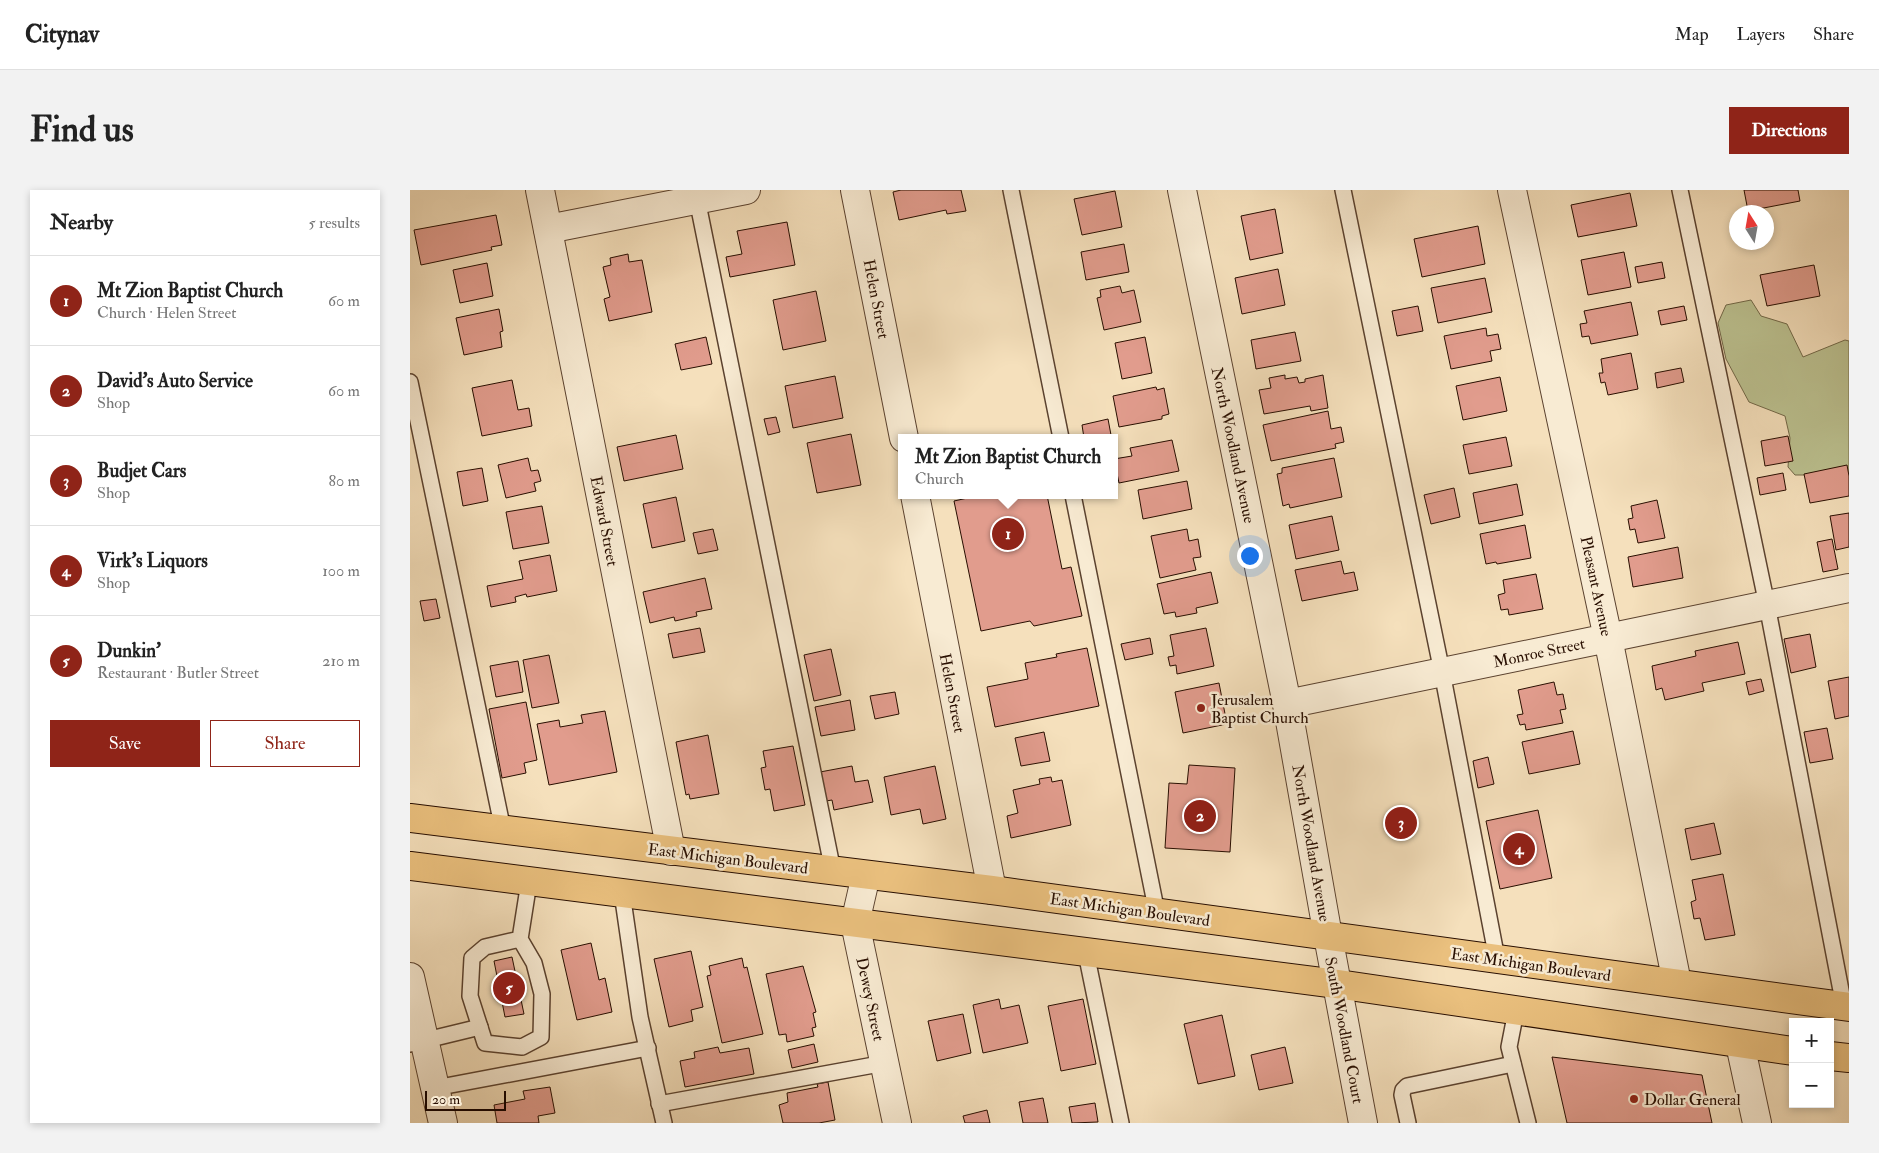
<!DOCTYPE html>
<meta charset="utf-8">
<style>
:root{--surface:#fff;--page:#f2f2f2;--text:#222;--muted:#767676;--line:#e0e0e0;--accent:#8f2418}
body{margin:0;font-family:"IM FELL Double Pica",serif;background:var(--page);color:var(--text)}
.controls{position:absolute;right:15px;bottom:15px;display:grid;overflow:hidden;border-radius:0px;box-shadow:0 2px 8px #0003}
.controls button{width:45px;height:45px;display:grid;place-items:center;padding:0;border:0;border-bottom:1px solid var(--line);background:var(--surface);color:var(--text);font:25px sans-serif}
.compass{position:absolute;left:1319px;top:15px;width:45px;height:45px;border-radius:50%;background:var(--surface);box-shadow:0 2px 8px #0003;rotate:349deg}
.scale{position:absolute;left:15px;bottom:12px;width:81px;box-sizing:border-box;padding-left:5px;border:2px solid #280e00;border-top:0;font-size:14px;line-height:18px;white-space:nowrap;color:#280e00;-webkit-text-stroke:4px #f8ebd3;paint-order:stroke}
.you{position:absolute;left:839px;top:365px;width:18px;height:18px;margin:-12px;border:4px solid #fff;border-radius:50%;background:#1a73e8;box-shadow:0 0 0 8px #1a73e833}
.badge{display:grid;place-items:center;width:32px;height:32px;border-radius:50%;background:var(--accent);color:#fff;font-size:16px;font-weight:700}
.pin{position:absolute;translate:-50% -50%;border:2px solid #fff;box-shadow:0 1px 5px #0006}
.popup{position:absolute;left:488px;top:244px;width:220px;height:65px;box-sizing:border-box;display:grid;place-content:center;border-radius:0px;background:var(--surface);filter:drop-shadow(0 1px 4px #0005);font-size:16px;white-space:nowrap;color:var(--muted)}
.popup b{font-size:19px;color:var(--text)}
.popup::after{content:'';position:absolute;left:50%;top:100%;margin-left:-10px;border:10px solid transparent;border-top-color:var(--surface)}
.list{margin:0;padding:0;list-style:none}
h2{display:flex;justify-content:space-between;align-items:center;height:65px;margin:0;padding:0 20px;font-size:21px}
h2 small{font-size:16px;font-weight:400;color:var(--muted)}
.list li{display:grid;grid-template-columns:32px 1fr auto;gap:15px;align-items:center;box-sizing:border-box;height:90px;padding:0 20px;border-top:1px solid var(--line)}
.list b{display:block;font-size:19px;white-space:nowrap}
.list p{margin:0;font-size:16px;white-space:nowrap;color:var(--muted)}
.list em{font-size:16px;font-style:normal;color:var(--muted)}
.actions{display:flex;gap:10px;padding:15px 20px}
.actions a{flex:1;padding:11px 0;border:1px solid var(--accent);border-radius:0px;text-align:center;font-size:18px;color:var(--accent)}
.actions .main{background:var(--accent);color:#fff}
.map{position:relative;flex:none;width:1439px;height:933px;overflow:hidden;border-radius:0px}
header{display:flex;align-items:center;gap:30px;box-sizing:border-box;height:70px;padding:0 25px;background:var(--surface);border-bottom:1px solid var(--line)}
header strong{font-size:24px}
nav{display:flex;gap:28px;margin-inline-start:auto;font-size:18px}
.intro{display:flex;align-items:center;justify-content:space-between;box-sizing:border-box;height:120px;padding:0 30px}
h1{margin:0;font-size:35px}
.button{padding:12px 22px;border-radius:0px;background:var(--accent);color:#fff;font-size:18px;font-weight:700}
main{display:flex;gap:30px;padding:0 30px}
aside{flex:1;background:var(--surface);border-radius:0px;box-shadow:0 2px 8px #0003}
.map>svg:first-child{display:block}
.green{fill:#bcc291;stroke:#726848}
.building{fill:#e19c8d;stroke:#280e00}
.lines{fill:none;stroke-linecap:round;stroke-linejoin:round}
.service-casing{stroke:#5b422f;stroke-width:18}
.minor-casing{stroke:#5b422f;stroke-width:30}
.tertiary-casing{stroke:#5b422f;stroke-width:30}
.primary-casing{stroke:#280e00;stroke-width:30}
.service{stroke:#f8ebd3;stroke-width:15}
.minor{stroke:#f8ebd3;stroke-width:28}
.tertiary{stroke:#f8ebd3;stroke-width:28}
.primary{stroke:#eac07e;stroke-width:28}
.poi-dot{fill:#8f2418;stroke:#f8ebd3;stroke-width:2}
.labels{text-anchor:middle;stroke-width:5;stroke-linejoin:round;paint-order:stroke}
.street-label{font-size:16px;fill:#280e00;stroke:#f8ebd3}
.poi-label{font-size:16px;fill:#280e00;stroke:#f8ebd3;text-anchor:start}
</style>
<header>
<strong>Citynav</strong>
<nav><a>Map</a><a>Layers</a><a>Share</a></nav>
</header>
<div class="intro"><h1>Find us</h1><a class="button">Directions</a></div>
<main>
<aside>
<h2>Nearby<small>5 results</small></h2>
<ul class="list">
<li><span class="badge">1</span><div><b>Mt Zion Baptist Church</b><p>Church · Helen Street</p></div><em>60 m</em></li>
<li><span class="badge">2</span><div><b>David's Auto Service</b><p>Shop</p></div><em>60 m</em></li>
<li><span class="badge">3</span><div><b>Budjet Cars</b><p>Shop</p></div><em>80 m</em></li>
<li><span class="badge">4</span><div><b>Virk's Liquors</b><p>Shop</p></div><em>100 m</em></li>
<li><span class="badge">5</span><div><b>Dunkin'</b><p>Restaurant · Butler Street</p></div><em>210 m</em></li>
</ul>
<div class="actions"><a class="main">Save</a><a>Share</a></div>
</aside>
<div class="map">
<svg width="1439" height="933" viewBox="0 0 1439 933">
<rect width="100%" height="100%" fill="#f5e0bc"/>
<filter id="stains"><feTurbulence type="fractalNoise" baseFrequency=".004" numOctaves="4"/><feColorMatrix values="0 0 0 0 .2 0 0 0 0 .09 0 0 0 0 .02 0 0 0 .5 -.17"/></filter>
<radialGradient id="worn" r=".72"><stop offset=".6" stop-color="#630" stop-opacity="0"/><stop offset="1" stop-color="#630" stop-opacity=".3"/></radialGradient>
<path class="green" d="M1341,110L1351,126L1377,134L1393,167L1435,150L1439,151V298L1423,285H1385L1378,277L1380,248L1375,226L1339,212L1316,169L1308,133L1316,115Z"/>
<g class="building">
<path d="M491,0H551L556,21L537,24L536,20L489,30L483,2Z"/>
<path d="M1334,0H1388L1390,11L1338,21Z"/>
<path d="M705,1L712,37L672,45L664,9Z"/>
<path d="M1220,3L1227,36L1168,47L1161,15Z"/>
<path d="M865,19L873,63L840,70L831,26Z"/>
<path d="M86,25L92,55L81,57L82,60L11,75L4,40Z"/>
<path d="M377,32L385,75L320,87L316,67L332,64L327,41Z"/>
<path d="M1068,36L1075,74L1012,87L1004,49Z"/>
<path d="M714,54L719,82L676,90L671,62Z"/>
<path d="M1214,62L1221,97L1178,105L1171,70Z"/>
<path d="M218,64L219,72L232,70L242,122L199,131L194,109L200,107L193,77L201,75L200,68Z"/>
<path d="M1252,72L1255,88L1228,93L1225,77Z"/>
<path d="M77,73L83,106L50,113L43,80Z"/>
<path d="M1404,75L1410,106L1357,116L1350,85Z"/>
<path d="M868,79L875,115L832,124L825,88Z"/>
<path d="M1075,88L1082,122L1028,133L1021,98Z"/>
<path d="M710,96L712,103L724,100L731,132L694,140L687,108L691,107L690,100Z"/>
<path d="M406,101L416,151L373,160L363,110Z"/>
<path d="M1221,112L1228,145L1181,154L1179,146L1172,147L1170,134L1177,133L1174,121Z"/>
<path d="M1008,116L1013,141L987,146L982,121Z"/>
<path d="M1274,116L1277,130L1251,135L1248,121Z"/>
<path d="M89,119L93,141L90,142L92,157L54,165L46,128Z"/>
<path d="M1076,138L1077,146L1088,144L1091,159L1080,161L1082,171L1041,179L1034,146Z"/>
<path d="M885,142L891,171L846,179L841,150Z"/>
<path d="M296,147L302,174L271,180L265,154Z"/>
<path d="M735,147L742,183L712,189L705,153Z"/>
<path d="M1221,163L1228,199L1198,205L1195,192L1191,193L1189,183H1193L1191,169Z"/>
<path d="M1271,178L1274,192L1247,198L1245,183Z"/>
<path d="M875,185V189L887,187L889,193L895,192V189L913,185L918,218L901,221L900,216L854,224L849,200L861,198L859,188Z"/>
<path d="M425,186L433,228L383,238L375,196Z"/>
<path d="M1090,187L1097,221L1053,230L1046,196Z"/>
<path d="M102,190L108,220L119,218L122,236L72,246L62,198Z"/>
<path d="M746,197L747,200L754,198L759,224L752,226V229L709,237L703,206Z"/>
<path d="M918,221L921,239L931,237L934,252L925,254L926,258L861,271L853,235Z"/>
<path d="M366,227L370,242L358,245L354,229Z"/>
<path d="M698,229L701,245L690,248H674L672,235Z"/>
<path d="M441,244L451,295L407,303L397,253Z"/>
<path d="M266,245L273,279L214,291L207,257Z"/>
<path d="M1378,246L1383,271L1355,276L1351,251Z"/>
<path d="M1096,247L1102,276L1059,284L1053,255Z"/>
<path d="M762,250L769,281L709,293L704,269L722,266L720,258Z"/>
<path d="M118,268L121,281L128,280L131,291L124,293L126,301L96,308L88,275Z"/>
<path d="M924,268L932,307L880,318L879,314L873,316L867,284L872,283V278Z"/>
<path d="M1437,275L1439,286V306L1400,313L1394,284Z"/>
<path d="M72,278L78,311L53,316L47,282Z"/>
<path d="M1373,283L1376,300L1350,305L1347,288Z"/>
<path d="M777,291L782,319L733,329L728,300Z"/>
<path d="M1107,294L1113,325L1069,334L1063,303Z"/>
<path d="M1044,298L1050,327L1021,334L1014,305Z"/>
<path d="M571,305H637L652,379L661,377L672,426L624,436L620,431L571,441L544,311Z"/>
<path d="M266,307L275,351L242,358L233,314Z"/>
<path d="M1247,310L1255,348L1228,353L1225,339L1220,340L1218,329L1223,328L1221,316Z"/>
<path d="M132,316L139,353L103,359L96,322Z"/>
<path d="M1439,323V357L1426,360L1420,326Z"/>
<path d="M922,326L929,360L886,369L879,335Z"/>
<path d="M1115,335L1121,368L1087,374L1086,372L1076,374L1070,344Z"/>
<path d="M303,339L308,360L288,364L283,343Z"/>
<path d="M777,339L779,351L788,349L791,367L783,368L786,380L750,388L741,346Z"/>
<path d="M1422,349L1428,379L1413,382L1407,352Z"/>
<path d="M1268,357L1273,388L1223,397L1218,367Z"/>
<path d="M140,365L147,401L117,407L116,404L105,407L106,412L81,417L77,396L113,389L109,371Z"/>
<path d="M931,371L934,384L944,382L948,400L892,411L885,380Z"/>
<path d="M801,382L808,413L786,418L787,423L766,427L765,422L754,424L747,394Z"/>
<path d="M1126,384L1133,419L1099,425L1098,419L1091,420L1088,405L1095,403L1093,390Z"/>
<path d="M295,388L302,419L286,422L287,426L265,431L264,427L240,433L233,402Z"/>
<path d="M26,409L30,428L14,431L10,411Z"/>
<path d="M290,438L295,462L263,468L258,444Z"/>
<path d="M796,438L804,476L767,484L766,475L760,476L758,467L764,466L760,445Z"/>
<path d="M1400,444L1406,477L1381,483L1374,449Z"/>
<path d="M740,448L743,464L715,470L711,454Z"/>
<path d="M1328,452L1335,484L1292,493L1294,501L1255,510L1252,498L1246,500L1242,476L1286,466L1285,461Z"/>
<path d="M677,458L689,516L585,537L577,497L618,489L615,473L647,467L646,464Z"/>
<path d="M421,459L431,505L404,511L394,465Z"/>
<path d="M139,465L149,513L122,518L113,470Z"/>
<path d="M108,471L113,502L86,507L80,476Z"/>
<path d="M1439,487V526L1425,529L1418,491Z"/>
<path d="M1351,489L1354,501L1339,505L1336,492Z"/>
<path d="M1144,492L1147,505L1153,504L1156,519L1150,520L1153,533L1116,540L1115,534L1110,535L1107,525L1113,524L1108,500Z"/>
<path d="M809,493L817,534L773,543L765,502Z"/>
<path d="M485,502L489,524L465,529L460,506Z"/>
<path d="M440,510L445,540L411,546L405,517Z"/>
<path d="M116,512L127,570L114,573L116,583L92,588L79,519Z"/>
<path d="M195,521L207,582L139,595L127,534L149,530L150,537L173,533L171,525Z"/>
<path d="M1417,538L1423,569L1400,573L1394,542Z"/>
<path d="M1163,541L1170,574L1119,584L1112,552Z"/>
<path d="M634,542L640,571L611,576L605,548Z"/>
<path d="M298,545L309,604L280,609L279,604L276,605L266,552Z"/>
<path d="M383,556L395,615L364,621L360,599L355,600L351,578L356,577L353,561Z"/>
<path d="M1078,567L1084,594L1068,598L1063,571Z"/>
<path d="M779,575L825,578L820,662L755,658L759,593L777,594Z"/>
<path d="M442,576L445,592L458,590L463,612L424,620L422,610L416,611L410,582Z"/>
<path d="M525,576L536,629L513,634L510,619L481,625L474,587Z"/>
<path d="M641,587L642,592L652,590L661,635L601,648L597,626L608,623L603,600L630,594L629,589Z"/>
<path d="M1128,620L1142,688L1090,699L1076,631Z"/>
<path d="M1304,633L1311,664L1281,670L1275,639Z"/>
<path d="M1313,684L1325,745L1295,750L1290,728L1284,729L1281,712L1286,710L1282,690Z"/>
<path d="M181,753L189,790L195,788L202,822L167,830L151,760Z"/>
<path d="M281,761L293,817L281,820L283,831L259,837L244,769Z"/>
<path d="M102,767L114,824L95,827L84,771Z"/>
<path d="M332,768L334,778L337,777L353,844L312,853L297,786L301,785L299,776Z"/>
<path d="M393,776L406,822L403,823L406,837L402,838L404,846L377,852L376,844L369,845L356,784Z"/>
<path d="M589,809L591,819L609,815L618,853L573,863L563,815Z"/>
<path d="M673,809L686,874L651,881L638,816Z"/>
<path d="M553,824L561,863L527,871L518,831Z"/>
<path d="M812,825L825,886L788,894L774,834Z"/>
<path d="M404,854L408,872L382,878L378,860Z"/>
<path d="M308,857L310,863L339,858L344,884L275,897L270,871L285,868L284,862Z"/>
<path d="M875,857L883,893L849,900L841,865Z"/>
<path d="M1142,867L1292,885L1302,933H1157Z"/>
<path d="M418,892L425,930L409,933H373L369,915L378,912L377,903L408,897L407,894Z"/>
<path d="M140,897L145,923L128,926L129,933H87L84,915L115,909L113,901Z"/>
<path d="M633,908L638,933H613L609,912Z"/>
<path d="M685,913L688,932L662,933L659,917Z"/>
<path d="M577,920L580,933H555L553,926Z"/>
</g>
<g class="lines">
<defs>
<g id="service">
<path d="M601,0L651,248"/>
<path d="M933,0L1032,482L1087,769"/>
<path d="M1270,0L1357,415L1434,816"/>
<path d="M286,4L423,681"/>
<path d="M0,192L93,640"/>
<path d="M663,305L747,723"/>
<path d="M212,703L230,827L254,933"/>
<path d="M110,749L124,773L132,804L131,847L112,857L75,853L60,806L62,768L75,757L110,749L119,692"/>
<path d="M676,763L711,933"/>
<path d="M1106,821L1099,857L1118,933"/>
<path d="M0,854L70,837"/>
<path d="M25,898L238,858"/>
<path d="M249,914L475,873"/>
<path d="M998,933L992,905L993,900L997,896L1103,874"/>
</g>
<g id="minor">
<path d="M130,0L261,661"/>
<path d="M445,0L494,248"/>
<path d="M138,39L336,0"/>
<path d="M505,305L582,700"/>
<path d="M456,685L445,733L487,933"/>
<path d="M0,787L33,933"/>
<path d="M1267,793L1198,448L1439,398"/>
<path d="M1330,854L1347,933"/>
</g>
<g id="tertiary">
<path d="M772,0L877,514L918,746L953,933"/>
<path d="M877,514L1198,448L1102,0"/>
</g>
<g id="primary">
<path d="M0,628L582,700L1439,817"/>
<path d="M0,676L927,794L1383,861"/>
<path d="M1420,866L1439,868"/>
</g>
</defs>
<use href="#service" class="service-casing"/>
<use href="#minor" class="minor-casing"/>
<use href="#tertiary" class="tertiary-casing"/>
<use href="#primary" class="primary-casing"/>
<use href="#service" class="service"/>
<use href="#minor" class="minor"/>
<use href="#tertiary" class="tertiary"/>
<use href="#primary" class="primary"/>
</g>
<g class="poi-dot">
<circle cx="791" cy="518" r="5"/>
<circle cx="1224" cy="909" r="5"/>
</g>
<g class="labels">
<g class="street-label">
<text transform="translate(467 109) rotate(79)" y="6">Helen Street</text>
<text transform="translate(824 255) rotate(78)" y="6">North Woodland Avenue</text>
<text transform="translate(195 331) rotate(79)" y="6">Edward Street</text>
<text transform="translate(1187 396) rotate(78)" y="6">Pleasant Avenue</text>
<text transform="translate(1129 462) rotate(-12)" y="6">Monroe Street</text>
<text transform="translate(543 503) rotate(79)" y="6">Helen Street</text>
<text transform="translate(902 653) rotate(80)" y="6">North Woodland Avenue</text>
<text transform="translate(318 668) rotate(7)" y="6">East Michigan Boulevard</text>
<text transform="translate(720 719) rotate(8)" y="6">East Michigan Boulevard</text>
<text transform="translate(1121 774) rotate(8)" y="6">East Michigan Boulevard</text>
<text transform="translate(461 809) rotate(78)" y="6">Dewey Street</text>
<text transform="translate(935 840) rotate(79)" y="6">South Woodland Court</text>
</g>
<g class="poi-label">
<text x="801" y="515">Jerusalem<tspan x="801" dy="18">Baptist Church</tspan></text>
<text x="1234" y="915">Dollar General</text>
</g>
</g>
<rect width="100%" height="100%" filter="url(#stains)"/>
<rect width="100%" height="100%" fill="url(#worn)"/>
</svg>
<div class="controls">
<button>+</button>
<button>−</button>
</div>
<svg class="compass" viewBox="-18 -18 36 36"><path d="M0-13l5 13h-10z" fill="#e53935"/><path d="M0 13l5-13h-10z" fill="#767676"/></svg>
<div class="scale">20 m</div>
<div class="you"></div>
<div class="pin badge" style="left:598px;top:344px">1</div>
<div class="popup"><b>Mt Zion Baptist Church</b>Church</div>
<div class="pin badge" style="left:790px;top:626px">2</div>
<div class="pin badge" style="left:991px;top:633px">3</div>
<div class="pin badge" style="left:1109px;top:659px">4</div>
<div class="pin badge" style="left:99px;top:798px">5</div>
</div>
</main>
